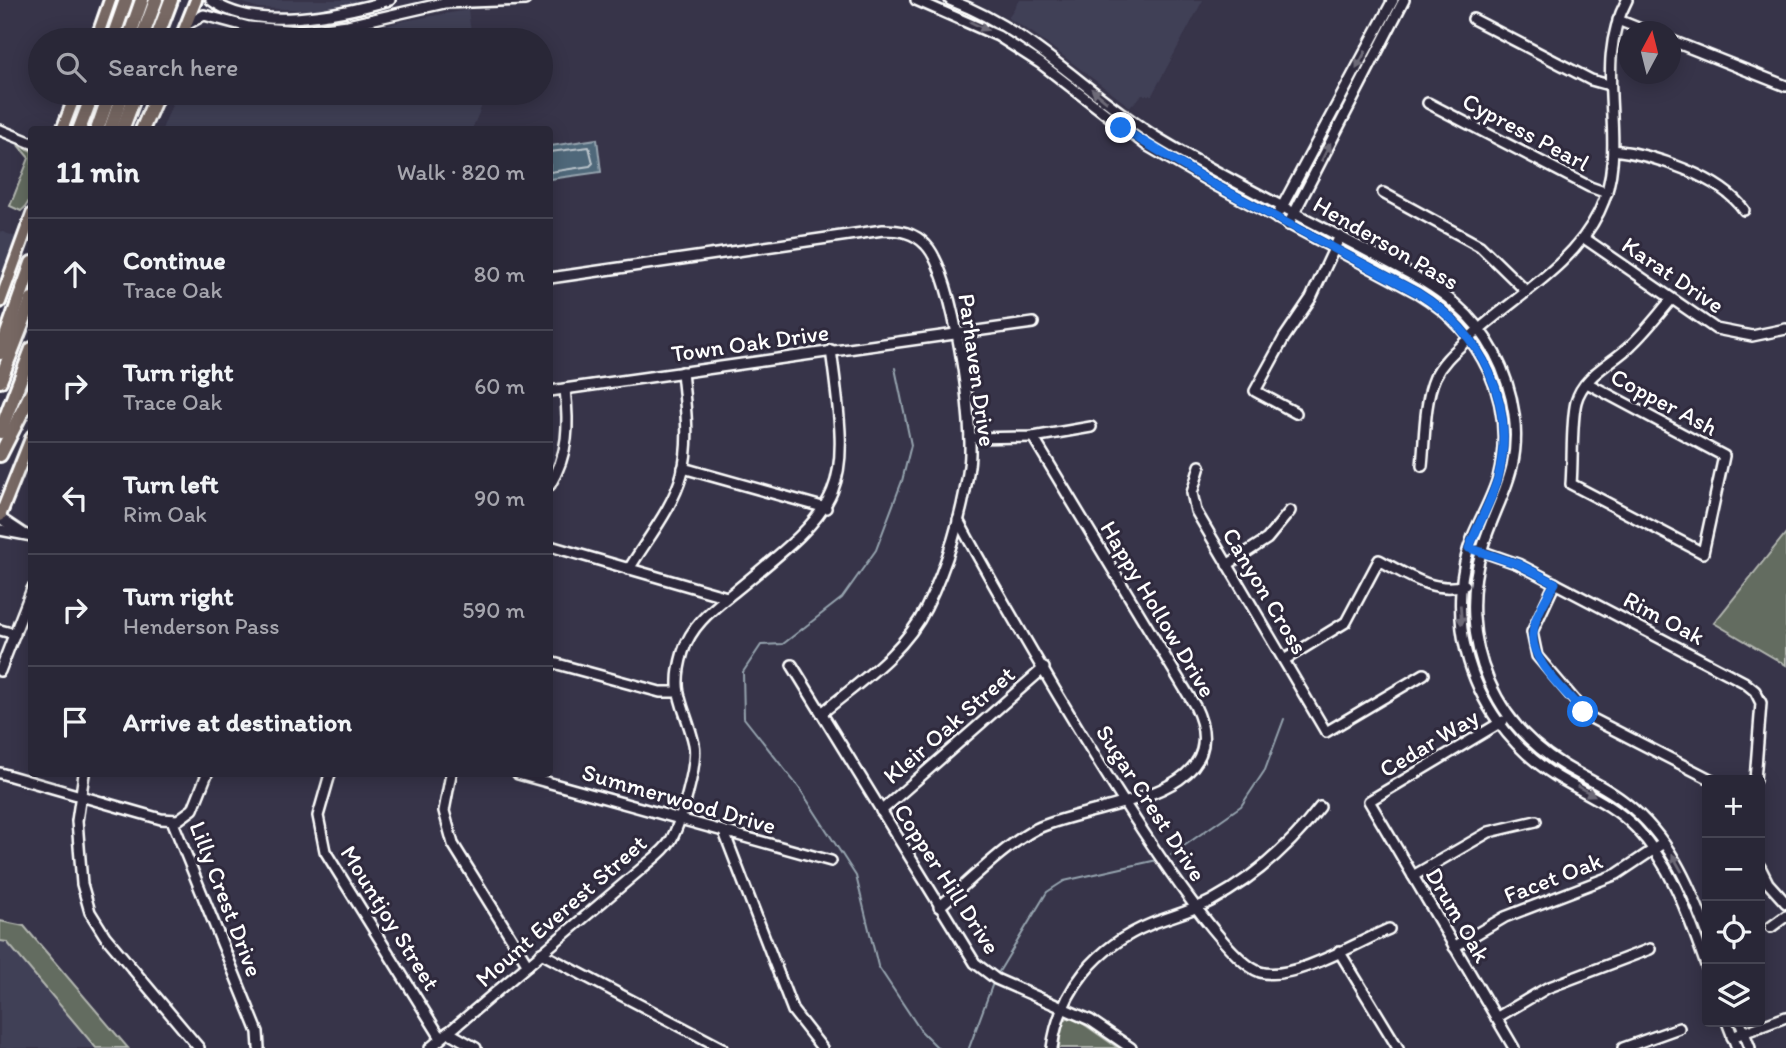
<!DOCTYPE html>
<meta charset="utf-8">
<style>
:root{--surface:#292737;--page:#353342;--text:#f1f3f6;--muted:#a5a5ad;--line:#454452}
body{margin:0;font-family:Itim,sans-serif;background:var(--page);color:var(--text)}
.controls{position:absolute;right:21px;bottom:21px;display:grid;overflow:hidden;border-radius:7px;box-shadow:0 4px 18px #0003}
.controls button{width:63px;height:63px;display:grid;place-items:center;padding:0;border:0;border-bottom:2px solid var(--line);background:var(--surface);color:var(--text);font:35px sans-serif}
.compass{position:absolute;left:1618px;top:21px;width:63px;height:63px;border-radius:50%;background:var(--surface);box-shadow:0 4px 18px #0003;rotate:7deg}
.stop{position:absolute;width:21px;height:21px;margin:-16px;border:5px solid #1a73e8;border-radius:50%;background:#fff}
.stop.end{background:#1a73e8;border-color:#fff;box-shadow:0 2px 7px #0008}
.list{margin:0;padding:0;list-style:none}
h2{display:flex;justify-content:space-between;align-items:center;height:91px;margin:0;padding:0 28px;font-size:30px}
h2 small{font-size:23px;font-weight:400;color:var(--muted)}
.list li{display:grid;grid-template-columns:46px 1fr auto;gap:21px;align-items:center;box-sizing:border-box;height:112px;padding:0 28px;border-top:2px solid var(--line)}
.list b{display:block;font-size:26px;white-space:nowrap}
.list p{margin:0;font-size:23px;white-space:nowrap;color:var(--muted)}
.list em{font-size:23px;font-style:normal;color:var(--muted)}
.icon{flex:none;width:38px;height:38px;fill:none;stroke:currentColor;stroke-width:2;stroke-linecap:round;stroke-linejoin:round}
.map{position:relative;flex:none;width:1786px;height:1048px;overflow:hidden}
.search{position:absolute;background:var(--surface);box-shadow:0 4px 18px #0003;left:28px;top:28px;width:525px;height:77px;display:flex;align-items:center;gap:18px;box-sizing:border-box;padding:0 24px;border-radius:38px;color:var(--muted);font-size:26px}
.panel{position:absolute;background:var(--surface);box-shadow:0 4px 18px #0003;left:28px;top:126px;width:525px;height:651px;border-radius:7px}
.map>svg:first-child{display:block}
.built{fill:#414057}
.green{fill:#646c60;stroke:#b2b6b0;stroke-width:2}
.water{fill:#50687a;stroke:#96a4af;stroke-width:2}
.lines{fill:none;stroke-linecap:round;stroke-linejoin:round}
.shore{stroke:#b9c3ca;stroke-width:2}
.stream{stroke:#96a4af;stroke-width:2}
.minor-casing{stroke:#fff;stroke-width:14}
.major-casing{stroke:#fff;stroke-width:16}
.highway-casing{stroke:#fff;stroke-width:18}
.minor{stroke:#2f2a3d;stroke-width:9}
.major{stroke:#776864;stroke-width:10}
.highway{stroke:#776864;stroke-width:12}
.oneway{fill:#6d6a77}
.route{stroke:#1a73e8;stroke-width:9}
.labels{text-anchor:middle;stroke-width:6;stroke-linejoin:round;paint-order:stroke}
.street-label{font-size:24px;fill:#fff;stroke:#2f2a3d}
</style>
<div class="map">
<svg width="1786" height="1048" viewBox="0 0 1786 1048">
<rect width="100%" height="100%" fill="#373449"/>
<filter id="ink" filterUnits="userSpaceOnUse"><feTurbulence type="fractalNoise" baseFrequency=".0143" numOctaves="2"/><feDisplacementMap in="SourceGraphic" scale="14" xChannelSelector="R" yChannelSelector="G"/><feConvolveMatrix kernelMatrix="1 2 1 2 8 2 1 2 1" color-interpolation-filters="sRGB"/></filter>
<g filter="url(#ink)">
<g class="built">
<path d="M235,0H364L313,10L259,8Z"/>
<path d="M1019,0H1203L1152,95H1142L1130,107L1036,35L1008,18Z"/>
<path d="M468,10L472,40H296L353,35L403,21Z"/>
<path d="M221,33L283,40H198Z"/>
<path d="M177,93H479L481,108L472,129H162Z"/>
<path d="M0,231L16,237L0,278Z"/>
<path d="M0,941L7,942L96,1048H0Z"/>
</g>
<g class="green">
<path d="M18,145L32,151C32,168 37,200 21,211L10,206L29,158Z"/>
<path d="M1786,533V665L1714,623Z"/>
<path d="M0,921L24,926L128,1048H96L7,942L0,941Z"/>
<path d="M1075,1018L1118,1048H1059L1061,1024L1066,1019Z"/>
</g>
<path class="water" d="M597,139L601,172L550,179V146Z"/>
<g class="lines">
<path class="shore" d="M550,152L589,147L593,163L590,166L550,172"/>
<g class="stream">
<path d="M895,368L911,445L902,481L876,550L842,598L783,644L761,645L743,672L744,718L800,789L856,876L878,966L921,1031L938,1048"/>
<path d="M1171,855L1241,806L1265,770L1284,719"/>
<path d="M997,975L1047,892L1064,881L1157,860"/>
<path d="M969,1048L993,983"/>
</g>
<defs>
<g id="minor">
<path d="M211,0C254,33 342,14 390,0"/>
<path d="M916,0L998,36L1040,63L1146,145L1215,185L1418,293C1482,332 1517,403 1498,478C1492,498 1481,517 1473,536C1459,571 1457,614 1466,651C1479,703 1510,747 1556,776C1584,793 1613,804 1636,828C1673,867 1689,918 1707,968"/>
<path d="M950,0C1034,32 1083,91 1156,137C1225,179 1298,214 1369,252C1398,268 1430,282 1455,304C1488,332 1508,371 1514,414C1522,472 1497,499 1482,549C1469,592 1471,640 1489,681C1504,716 1530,745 1563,765C1584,778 1607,787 1626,803C1668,836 1689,883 1707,932"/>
<path d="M1473,19L1591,80L1609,85"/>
<path d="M1618,20L1648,32"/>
<path d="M186,25L204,15L249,27L299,31L348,25L444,3L525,0"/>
<path d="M1670,40L1786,86"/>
<path d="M1428,103L1590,187L1607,193"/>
<path d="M0,130L32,143"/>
<path d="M1613,150C1652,154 1721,177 1744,210"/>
<path d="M1383,193L1480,246L1526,291"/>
<path d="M1276,218L1393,0"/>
<path d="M1288,225L1404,0"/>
<path d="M1584,238L1716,329L1752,336L1786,329"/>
<path d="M550,278L883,230C899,230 914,232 926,245C954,274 975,426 969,466C963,513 947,566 926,608C904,653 859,682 822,713"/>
<path d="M1587,383L1724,456L1703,553L1571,484C1573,461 1571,422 1576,402C1583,375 1613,363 1631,345C1646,331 1658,315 1671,300"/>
<path d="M550,391L1033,323"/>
<path d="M1296,413L1255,391L1284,338L1311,298L1340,236"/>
<path d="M970,438L1033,437L1091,427"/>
<path d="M1200,466L1192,493L1196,511L1326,732L1424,674"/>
<path d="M1422,466C1425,438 1424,402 1435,377C1442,362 1454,352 1466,341C1510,299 1571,269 1599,212C1633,143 1589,71 1627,0"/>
<path d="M683,468L826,508"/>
<path d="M550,485C569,453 569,425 565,389"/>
<path d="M0,518L24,534"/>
<path d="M958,520C996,591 1201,954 1260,972C1292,982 1358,942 1389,929"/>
<path d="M0,530L32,536"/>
<path d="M550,546L727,597"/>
<path d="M1478,550L1518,564L1744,682L1755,691L1761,703L1755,780"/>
<path d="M1227,565L1267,539L1290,511"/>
<path d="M629,569C647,539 673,508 682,474C691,441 685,405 682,372"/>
<path d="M1555,583L1532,632L1537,656L1589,717L1712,780"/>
<path d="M0,630L15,634"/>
<path d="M1284,660L1346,622L1379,560C1406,574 1433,594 1465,585"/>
<path d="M550,662L660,692H677"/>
<path d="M792,665L975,963L996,979L1090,1020L1131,1048"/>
<path d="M0,671L32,589"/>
<path d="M1503,721L1369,801L1514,1048"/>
<path d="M0,773L161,819L178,820L193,809L207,774"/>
<path d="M84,774L77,821L82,884L90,912L105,936L199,1048"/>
<path d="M330,774L318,816L325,851L441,1038"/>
<path d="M451,774L444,811L453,844L528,965"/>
<path d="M518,774L831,861"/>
<path d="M881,811L1044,668"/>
<path d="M172,820L258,1032L259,1048"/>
<path d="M724,832L793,1011L822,1048"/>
<path d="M1760,867L1768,883L1786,903"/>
<path d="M1413,876L1489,832L1536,821"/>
<path d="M939,907C967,884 1005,845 1036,829C1087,803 1241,801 1195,706L1033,437"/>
<path d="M1771,927L1786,916"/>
<path d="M1454,947L1505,917L1617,874L1659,846"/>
<path d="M1339,951L1398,1048"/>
<path d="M541,953L722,1048"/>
<path d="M1496,1018L1547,988L1650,949"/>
<path d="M1727,1022L1737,1048"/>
<path d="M1740,1022L1750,1048"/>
<path d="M448,1032L476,1048"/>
<path d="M1732,1037L1786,1017"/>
<path d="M430,1048L640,870C650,861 664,852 671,840C681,822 698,764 694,744C685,704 670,695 683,652C691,625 713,609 734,592C847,500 851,496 831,350"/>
<path d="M1052,1048C1060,990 1097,946 1151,924C1171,916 1192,911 1211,901C1255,877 1290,846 1320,807"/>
<path d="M1623,1048L1679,1028"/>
</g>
<g id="major">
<path d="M96,40L110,0"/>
<path d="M180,40L196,0"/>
<path d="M62,130L76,93"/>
<path d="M0,302L32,214"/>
<path d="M0,516L32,436"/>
</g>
<g id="highway">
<path d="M112,40L126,0"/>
<path d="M128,40L142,0"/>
<path d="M141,40L156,0"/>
<path d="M156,40L171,0"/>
<path d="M79,130L93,93"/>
<path d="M97,130L110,93"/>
<path d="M110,130L123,93"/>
<path d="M122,130L136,93"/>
<path d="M142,130L158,93"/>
<path d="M0,353L32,263"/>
<path d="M0,381L32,299"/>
<path d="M0,432L32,349"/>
<path d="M0,455L32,392"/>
</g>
</defs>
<use href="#minor" class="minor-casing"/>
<use href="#major" class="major-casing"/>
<use href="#highway" class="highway-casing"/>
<use href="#minor" class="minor"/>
<use href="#major" class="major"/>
<use href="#highway" class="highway"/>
</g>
<defs><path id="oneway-solid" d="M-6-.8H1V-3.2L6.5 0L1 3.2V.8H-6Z" transform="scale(1.75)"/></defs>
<g class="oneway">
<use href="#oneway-solid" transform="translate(979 26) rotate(25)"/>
<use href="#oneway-solid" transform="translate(1361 60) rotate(118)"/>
<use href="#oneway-solid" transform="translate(1099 95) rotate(-141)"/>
<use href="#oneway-solid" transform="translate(1326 152) rotate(-63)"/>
<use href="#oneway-solid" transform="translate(1461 615) rotate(86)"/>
<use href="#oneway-solid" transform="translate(1586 791) rotate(28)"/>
<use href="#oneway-solid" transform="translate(1677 863) rotate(-119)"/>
</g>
</g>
<g class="lines" filter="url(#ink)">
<path class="route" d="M1121,128L1215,185L1418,293C1482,333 1517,402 1498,478C1491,502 1478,524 1469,548L1518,564L1555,583C1547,598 1534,616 1533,634C1530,662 1566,691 1583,712"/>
</g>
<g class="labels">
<g class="street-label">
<text transform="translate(1526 132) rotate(28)" y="8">Cypress Pearl</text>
<text transform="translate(1386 243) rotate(30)" y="8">Henderson Pass</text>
<text transform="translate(1673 275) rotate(34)" y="8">Karat Drive</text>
<text transform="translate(750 343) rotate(-8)" y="8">Town Oak Drive</text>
<text transform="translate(977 370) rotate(82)" y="8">Parhaven Drive</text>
<text transform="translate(1664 402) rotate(28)" y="8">Copper Ash</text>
<text transform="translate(1265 591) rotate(59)" y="8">Canyon Cross</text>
<text transform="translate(1158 609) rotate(59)" y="8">Happy Hollow Drive</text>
<text transform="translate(1664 618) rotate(28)" y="8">Rim Oak</text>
<text transform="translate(949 725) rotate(-41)" y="8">Kleir Oak Street</text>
<text transform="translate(1429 743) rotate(-31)" y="8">Cedar Way</text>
<text transform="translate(679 799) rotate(16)" y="8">Summerwood Drive</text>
<text transform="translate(1151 803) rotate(57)" y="8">Sugar Crest Drive</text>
<text transform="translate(1553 878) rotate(-21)" y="8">Facet Oak</text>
<text transform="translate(947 879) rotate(57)" y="8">Copper Hill Drive</text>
<text transform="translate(226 899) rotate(69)" y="8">Lilly Crest Drive</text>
<text transform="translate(561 911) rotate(-41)" y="8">Mount Everest Street</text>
<text transform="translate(1458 915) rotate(60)" y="8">Drum Oak</text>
<text transform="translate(390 918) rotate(58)" y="8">Mountjoy Street</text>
</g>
</g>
</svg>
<div class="controls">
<button>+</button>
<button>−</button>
<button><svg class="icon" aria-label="locate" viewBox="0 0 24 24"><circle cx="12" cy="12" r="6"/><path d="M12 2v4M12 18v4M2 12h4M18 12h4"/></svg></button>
<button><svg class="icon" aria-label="layers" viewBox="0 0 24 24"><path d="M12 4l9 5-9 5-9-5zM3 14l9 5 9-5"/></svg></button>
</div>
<svg class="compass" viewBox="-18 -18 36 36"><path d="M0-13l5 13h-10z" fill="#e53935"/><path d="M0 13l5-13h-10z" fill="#a5a5ad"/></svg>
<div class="stop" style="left:1583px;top:712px"></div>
<div class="stop end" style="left:1121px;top:128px"></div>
<div class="search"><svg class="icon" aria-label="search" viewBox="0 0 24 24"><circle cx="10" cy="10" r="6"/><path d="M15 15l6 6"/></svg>Search here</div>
<section class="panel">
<h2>11 min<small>Walk · 820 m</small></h2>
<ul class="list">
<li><svg class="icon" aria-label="ahead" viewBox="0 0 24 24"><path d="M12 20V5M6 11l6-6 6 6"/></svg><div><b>Continue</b><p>Trace Oak</p></div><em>80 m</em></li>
<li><svg class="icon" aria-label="right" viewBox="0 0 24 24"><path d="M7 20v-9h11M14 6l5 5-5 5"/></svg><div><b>Turn right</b><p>Trace Oak</p></div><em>60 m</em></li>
<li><svg class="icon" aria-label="left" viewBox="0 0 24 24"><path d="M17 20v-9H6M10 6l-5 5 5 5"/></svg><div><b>Turn left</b><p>Rim Oak</p></div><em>90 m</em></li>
<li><svg class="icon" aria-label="right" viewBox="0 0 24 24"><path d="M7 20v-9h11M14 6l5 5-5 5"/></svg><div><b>Turn right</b><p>Henderson Pass</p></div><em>590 m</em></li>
<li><svg class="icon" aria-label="arrive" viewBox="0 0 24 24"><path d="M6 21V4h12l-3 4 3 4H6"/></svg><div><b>Arrive at destination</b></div></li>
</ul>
</section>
</div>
